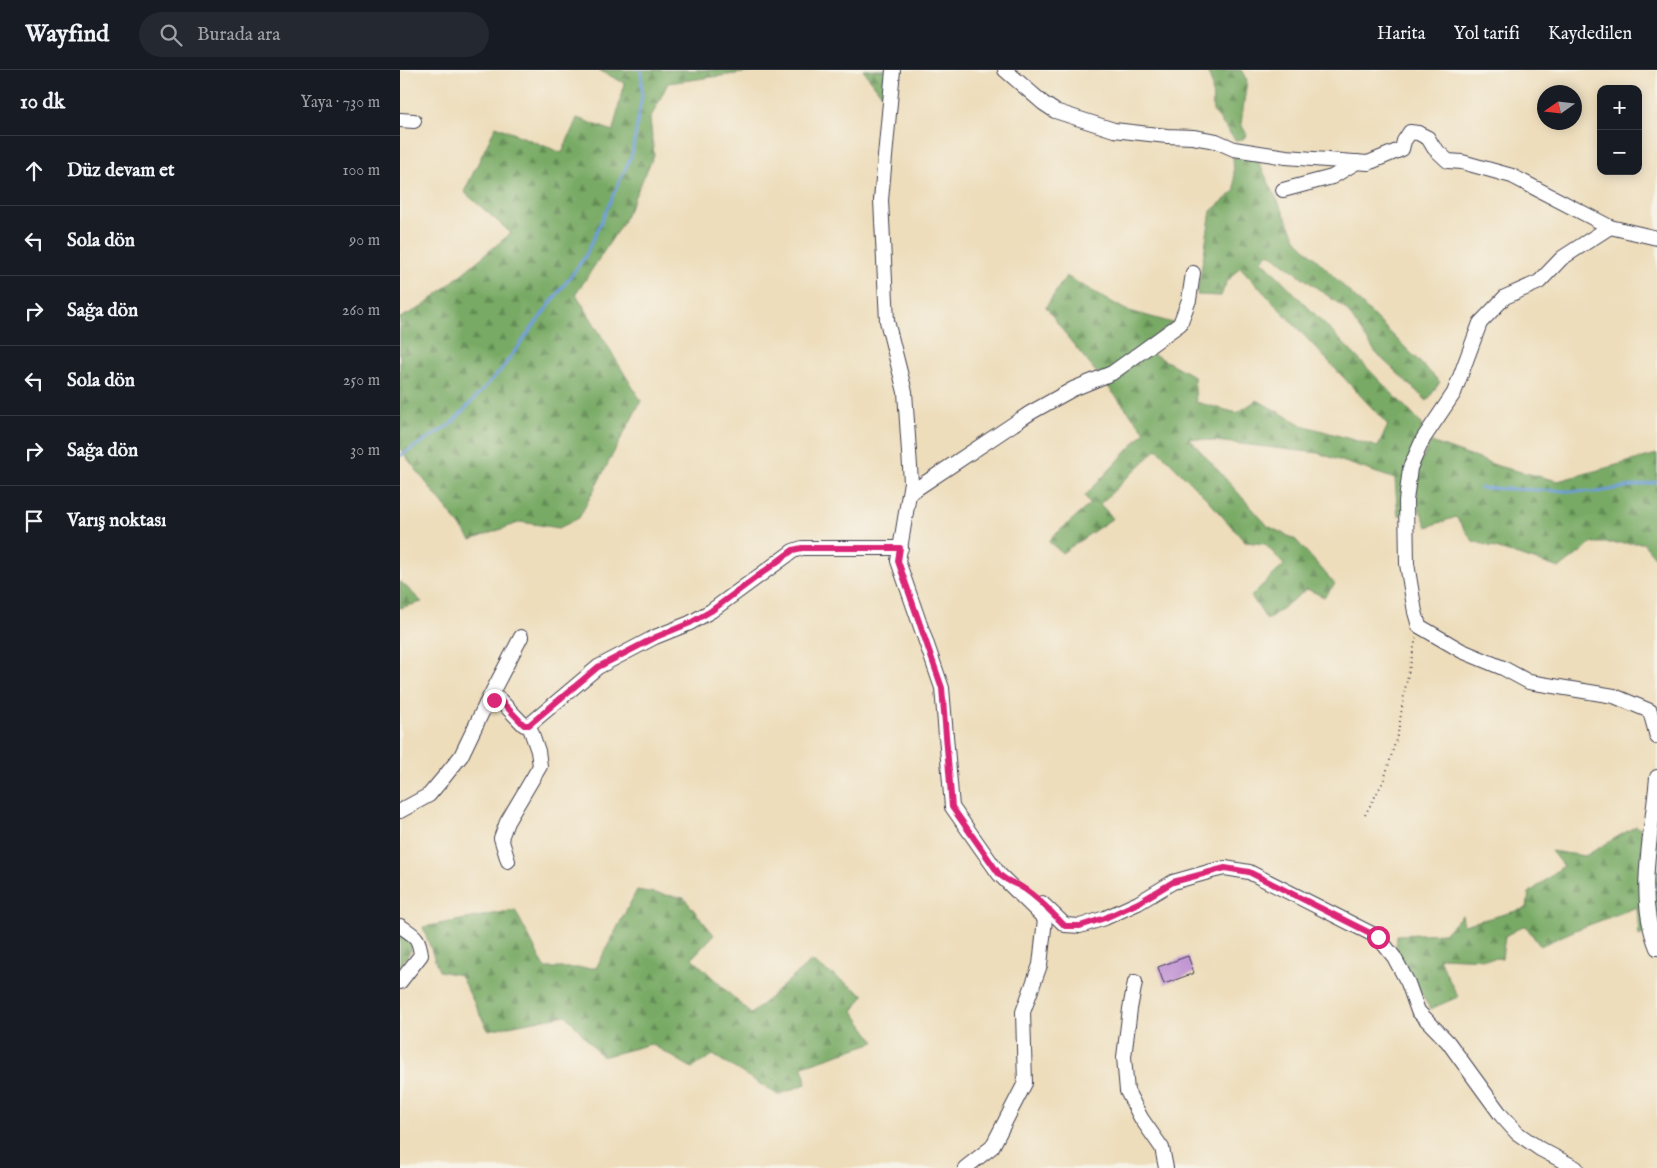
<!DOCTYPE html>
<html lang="tr">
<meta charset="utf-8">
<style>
:root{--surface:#171b24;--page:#242831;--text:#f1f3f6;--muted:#9ea1a6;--line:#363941}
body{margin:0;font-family:"IM FELL English",serif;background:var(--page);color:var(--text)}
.controls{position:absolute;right:15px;top:15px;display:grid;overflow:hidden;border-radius:10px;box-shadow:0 2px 12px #0003}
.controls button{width:45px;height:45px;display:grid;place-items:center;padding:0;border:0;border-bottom:1px solid var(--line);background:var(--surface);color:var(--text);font:25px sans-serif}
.compass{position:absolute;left:1137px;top:15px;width:45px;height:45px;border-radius:50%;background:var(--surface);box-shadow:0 2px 12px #0003;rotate:256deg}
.stop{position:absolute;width:15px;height:15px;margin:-11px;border:4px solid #db2777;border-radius:50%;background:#fff}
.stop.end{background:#db2777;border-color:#fff;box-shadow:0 1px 5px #0008}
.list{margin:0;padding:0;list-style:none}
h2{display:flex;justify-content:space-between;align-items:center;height:65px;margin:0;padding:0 20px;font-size:21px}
h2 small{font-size:16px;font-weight:400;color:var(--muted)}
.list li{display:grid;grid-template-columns:32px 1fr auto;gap:15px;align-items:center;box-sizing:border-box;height:70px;padding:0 20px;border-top:1px solid var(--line)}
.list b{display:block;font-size:19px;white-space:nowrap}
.list em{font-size:16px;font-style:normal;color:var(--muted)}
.icon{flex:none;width:28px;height:28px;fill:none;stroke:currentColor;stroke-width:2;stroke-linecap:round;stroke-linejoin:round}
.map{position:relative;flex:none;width:1257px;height:1098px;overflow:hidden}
header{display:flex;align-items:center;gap:30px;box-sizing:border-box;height:70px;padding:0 25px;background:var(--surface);border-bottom:1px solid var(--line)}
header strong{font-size:24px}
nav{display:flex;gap:28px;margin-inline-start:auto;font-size:18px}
.search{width:350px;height:45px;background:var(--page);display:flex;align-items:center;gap:12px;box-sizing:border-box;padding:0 18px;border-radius:28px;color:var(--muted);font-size:19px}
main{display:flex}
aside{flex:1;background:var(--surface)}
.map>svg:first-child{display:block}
.forest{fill:url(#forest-firs);stroke:#4d6650}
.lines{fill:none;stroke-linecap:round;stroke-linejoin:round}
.stream{stroke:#6d9dd6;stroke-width:3}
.building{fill:#bf92d3}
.minor-casing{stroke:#403e4e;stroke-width:16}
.path{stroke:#403e4e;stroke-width:2;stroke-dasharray:1 4;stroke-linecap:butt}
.minor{stroke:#fff;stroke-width:14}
.route{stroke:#db2777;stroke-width:6}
</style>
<header>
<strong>Wayfind</strong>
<div class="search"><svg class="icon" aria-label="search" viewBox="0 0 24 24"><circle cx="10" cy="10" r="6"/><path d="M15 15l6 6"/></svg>Burada ara</div>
<nav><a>Harita</a><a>Yol tarifi</a><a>Kaydedilen</a></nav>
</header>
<main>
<aside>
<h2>10 dk<small>Yaya · 730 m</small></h2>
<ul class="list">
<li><svg class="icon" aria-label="ahead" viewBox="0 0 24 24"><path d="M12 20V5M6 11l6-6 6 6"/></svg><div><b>Düz devam et</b></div><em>100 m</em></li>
<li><svg class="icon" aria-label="left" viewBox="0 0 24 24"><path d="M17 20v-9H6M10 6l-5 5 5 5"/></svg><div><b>Sola dön</b></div><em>90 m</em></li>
<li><svg class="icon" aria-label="right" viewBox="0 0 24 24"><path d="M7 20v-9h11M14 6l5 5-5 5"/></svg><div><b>Sağa dön</b></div><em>260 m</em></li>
<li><svg class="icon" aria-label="left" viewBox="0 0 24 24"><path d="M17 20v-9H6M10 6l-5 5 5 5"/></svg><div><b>Sola dön</b></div><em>250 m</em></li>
<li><svg class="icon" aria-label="right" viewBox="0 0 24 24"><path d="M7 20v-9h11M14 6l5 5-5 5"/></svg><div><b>Sağa dön</b></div><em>30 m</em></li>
<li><svg class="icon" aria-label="arrive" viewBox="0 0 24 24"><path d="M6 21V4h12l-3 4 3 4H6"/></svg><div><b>Varış noktası</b></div></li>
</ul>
</aside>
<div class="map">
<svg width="1257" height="1098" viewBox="0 0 1257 1098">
<defs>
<pattern id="forest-firs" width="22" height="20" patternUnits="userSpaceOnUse" patternTransform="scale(1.25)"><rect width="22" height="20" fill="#78aa65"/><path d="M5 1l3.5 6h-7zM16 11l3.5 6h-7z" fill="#628a54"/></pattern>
</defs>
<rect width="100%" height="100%" fill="#f7f3e8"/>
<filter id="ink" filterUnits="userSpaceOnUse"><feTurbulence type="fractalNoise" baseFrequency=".02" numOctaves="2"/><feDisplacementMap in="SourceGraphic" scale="10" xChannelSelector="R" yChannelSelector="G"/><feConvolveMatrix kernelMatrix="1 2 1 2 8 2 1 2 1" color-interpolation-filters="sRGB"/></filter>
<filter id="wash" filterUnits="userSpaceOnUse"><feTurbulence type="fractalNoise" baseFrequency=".0096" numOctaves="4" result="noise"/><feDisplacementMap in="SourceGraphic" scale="20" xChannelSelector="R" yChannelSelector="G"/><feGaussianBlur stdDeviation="1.12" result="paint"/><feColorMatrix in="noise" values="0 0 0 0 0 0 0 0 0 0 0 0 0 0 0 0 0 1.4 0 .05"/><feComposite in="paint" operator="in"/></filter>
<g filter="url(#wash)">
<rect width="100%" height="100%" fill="#edddbb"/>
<g class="forest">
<path d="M199,0H357L350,2L268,13L250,49L254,85L223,152L176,224L241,331L179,448L159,458L121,452L71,470L0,379V248L22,237L111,163L64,122L96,56L162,83L177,48L213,61L224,13Z"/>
<path d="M463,0H488L482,25Z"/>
<path d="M807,0H841L847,10L841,54L847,65L843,69L835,70L813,41L812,14Z"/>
<path d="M833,87L857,89L897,170L1040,312L1027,331L976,283L946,239L869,183L862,190L1020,352L1023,360L1002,445H998L995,409L918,383L789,368L868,456L896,470L935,514L924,527L907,519L867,550L851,526L884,495L865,474L845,472L807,429L757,379L700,434L713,448L662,483L648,471L690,434L685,426L745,362L669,269L646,237L666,206L726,240L773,253L740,277L794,306L796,332L837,343L857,330L902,355L978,377L988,355L840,197L826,213L821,226L797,225L811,141L835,121Z"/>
<path d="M1031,372L1101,397L1158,411L1257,384V490L1243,473H1192L1160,498L1073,471L1056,447L1027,457L1016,430L1020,393Z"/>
<path d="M0,511L22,532L0,538Z"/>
<path d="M1236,756L1257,770V857L1239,866L1237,837L1178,859L1140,876L1125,855L1105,866L1102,888L1089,889L1038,887L1058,927L1030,939L996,878L997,865L1045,863L1062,845L1064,855L1127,838L1129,823L1163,796L1151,781L1185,786Z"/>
<path d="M237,820L284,828L314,865L292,888L351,944L411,891L464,925L453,941L475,972L403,996L406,1014L378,1025L313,985L292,998L251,974L202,987L166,945L88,960L60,905L39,901L23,857L115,840L145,898H196Z"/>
<path d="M0,863L13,877L0,897Z"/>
</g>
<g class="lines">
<g class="stream">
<path d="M0,386L51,354L100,301L185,187L232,84L242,25L241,0"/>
<path d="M1080,418L1197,422L1257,412"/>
</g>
</g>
<g id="blocks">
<path class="building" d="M788,886L794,903L764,914L758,897Z"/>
</g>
</g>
<g filter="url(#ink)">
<use href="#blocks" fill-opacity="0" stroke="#403e4e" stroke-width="1"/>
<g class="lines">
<defs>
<g id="minor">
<path d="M493,0L481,130L487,251L505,322L511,412L498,491L542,618L552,737L599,804L645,849L640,895L623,942L625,1013L592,1077L565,1098"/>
<path d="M605,0L643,33L655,41L714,60L767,66L793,67L816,71L834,79L886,87L968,93L1002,79L1004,71L1010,62L1018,63L1028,68L1034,78L1048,91L1062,92L1112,106L1210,157L1257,168"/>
<path d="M0,50L14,51"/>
<path d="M883,120L932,107L957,92"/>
<path d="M1210,157L1162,188L1139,212L1105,227L1080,253L1054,323L1023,369L1010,398L1006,431L1007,494L1015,542L1019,556L1062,581L1103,598L1129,612L1214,626L1250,641L1257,667"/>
<path d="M510,423L630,343L673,319L712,303L780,254L789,230L793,203"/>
<path d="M86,634L121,567"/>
<path d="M1257,707C1253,761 1235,825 1257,878"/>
<path d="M0,741L29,725L45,706L61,686L86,634L99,629L124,655H129L198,597L255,567L290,553L311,541L393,481L402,478H501"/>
<path d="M108,791L101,768L107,752L140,696L138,681L129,655"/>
<path d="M642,833L665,855L680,856L705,848L738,833L773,812L812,801L825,798L849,802L978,867L994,887L1008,913L1018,941L1048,972L1101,1045L1117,1063L1140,1079L1176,1098"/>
<path d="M0,856C15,866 19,867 21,885L0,912"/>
<path d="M735,912L730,939L724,987L727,1021L741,1048L762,1078L766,1098"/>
</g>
</defs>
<use href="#minor" class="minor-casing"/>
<path class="path" d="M965,745L984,710L998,663L1005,619L1016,568"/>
<use href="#minor" class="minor"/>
</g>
</g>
<g class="lines" filter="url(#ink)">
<path class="route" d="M94,630L99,629L124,655H129L198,597L256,567L290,553L311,541L393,480L402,478H500L498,491L542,618L552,737L599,804C608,813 617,813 626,820C641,830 652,843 665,856H680L705,848L738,833L773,812L825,798L849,802L978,867"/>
</g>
</svg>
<div class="controls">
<button>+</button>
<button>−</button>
</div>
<svg class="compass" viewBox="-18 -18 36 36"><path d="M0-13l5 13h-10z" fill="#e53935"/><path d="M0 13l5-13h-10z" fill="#9ea1a6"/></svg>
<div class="stop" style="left:978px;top:867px"></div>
<div class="stop end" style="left:94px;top:630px"></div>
</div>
</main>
